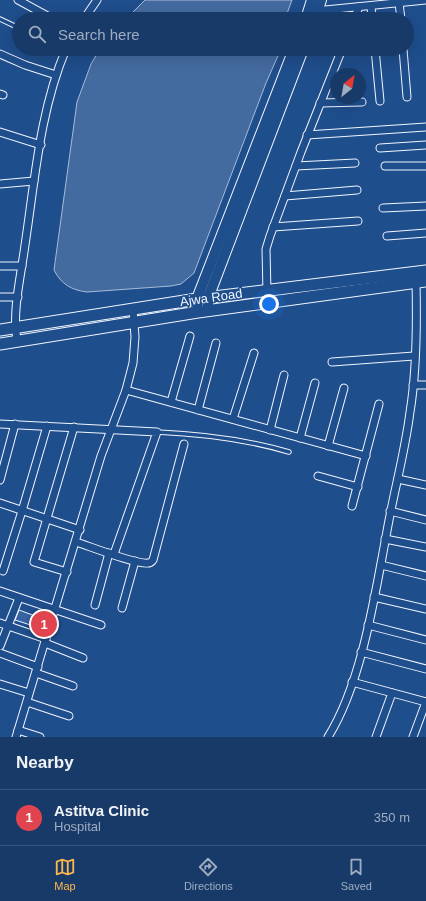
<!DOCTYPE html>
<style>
:root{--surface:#173a69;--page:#20416f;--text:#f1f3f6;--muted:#9eadc0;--line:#36547d;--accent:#ffb74d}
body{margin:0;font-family:Arial,sans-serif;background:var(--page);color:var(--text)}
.compass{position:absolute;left:330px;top:68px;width:36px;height:36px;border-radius:50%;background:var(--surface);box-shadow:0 4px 16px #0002;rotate:31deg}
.you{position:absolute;left:269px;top:304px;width:14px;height:14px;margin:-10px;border:3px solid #fff;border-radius:50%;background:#1a73e8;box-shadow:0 0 0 6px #1a73e833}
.badge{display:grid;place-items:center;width:26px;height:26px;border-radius:50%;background:var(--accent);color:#fff;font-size:13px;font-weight:700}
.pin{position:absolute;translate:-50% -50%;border:2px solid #fff;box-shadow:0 1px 4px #0006}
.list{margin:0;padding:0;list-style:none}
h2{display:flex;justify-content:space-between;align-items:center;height:52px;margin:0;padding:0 16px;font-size:17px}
h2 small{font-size:13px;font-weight:400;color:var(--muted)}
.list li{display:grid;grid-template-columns:26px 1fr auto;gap:12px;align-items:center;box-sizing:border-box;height:56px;padding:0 16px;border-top:1px solid var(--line)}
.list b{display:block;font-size:15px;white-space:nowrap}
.list p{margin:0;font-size:13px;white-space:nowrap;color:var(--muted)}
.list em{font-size:13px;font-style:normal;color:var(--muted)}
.icon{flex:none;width:22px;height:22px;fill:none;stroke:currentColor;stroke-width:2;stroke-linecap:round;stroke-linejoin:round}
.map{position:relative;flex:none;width:426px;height:737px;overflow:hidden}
.search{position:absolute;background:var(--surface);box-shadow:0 4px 16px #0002;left:12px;right:12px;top:12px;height:44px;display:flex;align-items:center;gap:10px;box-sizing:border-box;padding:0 14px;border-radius:22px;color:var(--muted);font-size:15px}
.sheet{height:108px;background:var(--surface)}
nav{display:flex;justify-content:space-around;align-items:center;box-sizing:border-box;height:56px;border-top:1px solid var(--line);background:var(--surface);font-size:11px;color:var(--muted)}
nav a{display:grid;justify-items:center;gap:2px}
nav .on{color:var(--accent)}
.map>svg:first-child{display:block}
.water{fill:#446ba0;stroke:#a8bbd7}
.building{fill:#3563a3;stroke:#f2f6ff}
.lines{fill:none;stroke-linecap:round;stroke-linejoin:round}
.lane-casing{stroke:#f2f6ff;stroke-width:5.5}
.street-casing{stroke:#f2f6ff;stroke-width:9}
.secondary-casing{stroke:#f2f6ff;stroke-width:12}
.primary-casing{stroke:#f2f6ff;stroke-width:13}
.lane{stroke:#1f4e8c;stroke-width:3.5}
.street{stroke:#1f4e8c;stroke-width:7}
.secondary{stroke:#1f4e8c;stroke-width:10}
.primary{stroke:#1f4e8c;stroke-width:11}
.labels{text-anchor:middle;stroke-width:3;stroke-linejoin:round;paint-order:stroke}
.street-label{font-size:13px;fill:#f2f6ff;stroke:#1f4e8c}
</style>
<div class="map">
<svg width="426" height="737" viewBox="0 0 426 737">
<rect width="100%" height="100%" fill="#1f4e8c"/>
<g class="water">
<path d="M145,0H292L285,19H126Z"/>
<path d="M100,49H281L266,83L194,273L181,284L171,286L87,292C71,290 61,284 54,270L77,102L91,64Z"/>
</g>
<path class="building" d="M19,610L38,617L37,620L40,621L41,618L50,621L46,630L15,620Z"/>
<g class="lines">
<defs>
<g id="lane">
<path d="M0,19L19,28"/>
<path d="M157,432C202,434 245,439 289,452"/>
</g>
<g id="street">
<path d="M18,0L53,19"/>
<path d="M399,3L401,19"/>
<path d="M371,6L372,19"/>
<path d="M315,11L426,0"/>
<path d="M84,19L97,0"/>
<path d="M354,19L359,7"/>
<path d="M375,49L380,101"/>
<path d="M403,49L407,97"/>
<path d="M0,54L25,65L56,75"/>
<path d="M0,94L3,95"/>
<path d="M320,103L362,102"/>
<path d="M0,132L41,145"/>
<path d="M307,135L426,127"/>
<path d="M380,148L426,145"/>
<path d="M296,166L355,163"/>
<path d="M385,166H426"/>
<path d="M0,184L34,181"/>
<path d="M285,196L357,190"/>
<path d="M383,208L426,206"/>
<path d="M273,227L358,221"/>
<path d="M387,236L426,233"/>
<path d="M0,266H22"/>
<path d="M267,293L266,249L270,236L301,152L342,49"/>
<path d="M0,297H18"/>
<path d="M17,341C12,310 21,276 25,245C35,179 40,110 66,49"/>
<path d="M332,362L414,356"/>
<path d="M413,385H426"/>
<path d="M126,390L366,456"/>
<path d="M171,402L190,336"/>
<path d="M198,410L216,343"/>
<path d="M233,419L254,353"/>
<path d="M0,424L157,432L114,554"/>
<path d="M270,430L284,375"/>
<path d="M300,438L315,383"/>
<path d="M328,446L344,388"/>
<path d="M318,476L358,487"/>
<path d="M398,479L426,485"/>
<path d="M0,480L15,424"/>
<path d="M0,503L80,530"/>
<path d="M352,506L379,404"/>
<path d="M390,511L426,520"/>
<path d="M385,539L426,547"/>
<path d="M76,542C89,546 137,565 148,563C151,563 151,562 153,560L184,444"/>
<path d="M381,565L426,576"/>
<path d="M3,571L22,511L47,426"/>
<path d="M67,572L34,562L74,427"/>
<path d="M0,591L101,625"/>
<path d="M374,597L426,609"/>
<path d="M95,605L109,553"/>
<path d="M122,608L135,561"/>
<path d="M0,623L46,639"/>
<path d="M368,625L426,640"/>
<path d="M45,643L83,658"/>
<path d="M0,646L19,598"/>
<path d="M361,652L426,669"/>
<path d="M0,653L38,667"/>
<path d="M36,673L73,686"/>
<path d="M352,682L426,702"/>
<path d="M0,684L29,693"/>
<path d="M27,702L69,716"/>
<path d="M18,730L40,737"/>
<path d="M16,737L101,456L126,390L133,363L135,337L133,309"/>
<path d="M328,737C362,683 375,594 387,531C394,491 405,452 410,412C417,370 417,325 416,282"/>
<path d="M376,737L392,693"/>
<path d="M413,737L426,702"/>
</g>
<g id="secondary">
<path d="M306,19L312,0"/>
<path d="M315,19L321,0"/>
<path d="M208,311V298L303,49"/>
<path d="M198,312L197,299L294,49"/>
</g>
<g id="primary">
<path d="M0,330L197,299L426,271"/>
<path d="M0,344L198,312L426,281"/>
</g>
</defs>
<use href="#lane" class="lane-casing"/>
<use href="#street" class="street-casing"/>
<use href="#secondary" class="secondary-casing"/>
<use href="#primary" class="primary-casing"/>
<use href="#lane" class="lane"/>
<use href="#street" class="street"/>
<use href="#secondary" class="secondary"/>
<use href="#primary" class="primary"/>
</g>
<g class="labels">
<g class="street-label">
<text transform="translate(211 297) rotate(-8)" y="5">Ajwa Road</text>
</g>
</g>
</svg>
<svg class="compass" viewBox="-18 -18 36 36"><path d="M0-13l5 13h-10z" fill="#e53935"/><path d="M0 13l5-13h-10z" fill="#9eadc0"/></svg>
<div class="you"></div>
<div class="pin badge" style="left:44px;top:624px;background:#e0444e">1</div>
<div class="search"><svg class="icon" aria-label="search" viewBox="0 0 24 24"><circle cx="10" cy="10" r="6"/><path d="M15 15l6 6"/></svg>Search here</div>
</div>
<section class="sheet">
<h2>Nearby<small></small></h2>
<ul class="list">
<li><span class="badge" style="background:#e0444e">1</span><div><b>Astitva Clinic</b><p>Hospital</p></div><em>350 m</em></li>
</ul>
</section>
<nav>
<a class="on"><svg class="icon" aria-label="map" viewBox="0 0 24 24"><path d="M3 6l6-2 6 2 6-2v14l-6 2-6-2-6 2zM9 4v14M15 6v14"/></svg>Map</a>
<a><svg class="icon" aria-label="directions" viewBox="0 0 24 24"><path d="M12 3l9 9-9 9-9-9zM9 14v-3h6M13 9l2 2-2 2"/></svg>Directions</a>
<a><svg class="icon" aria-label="saved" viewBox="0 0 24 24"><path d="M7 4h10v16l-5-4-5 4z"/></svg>Saved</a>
</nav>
